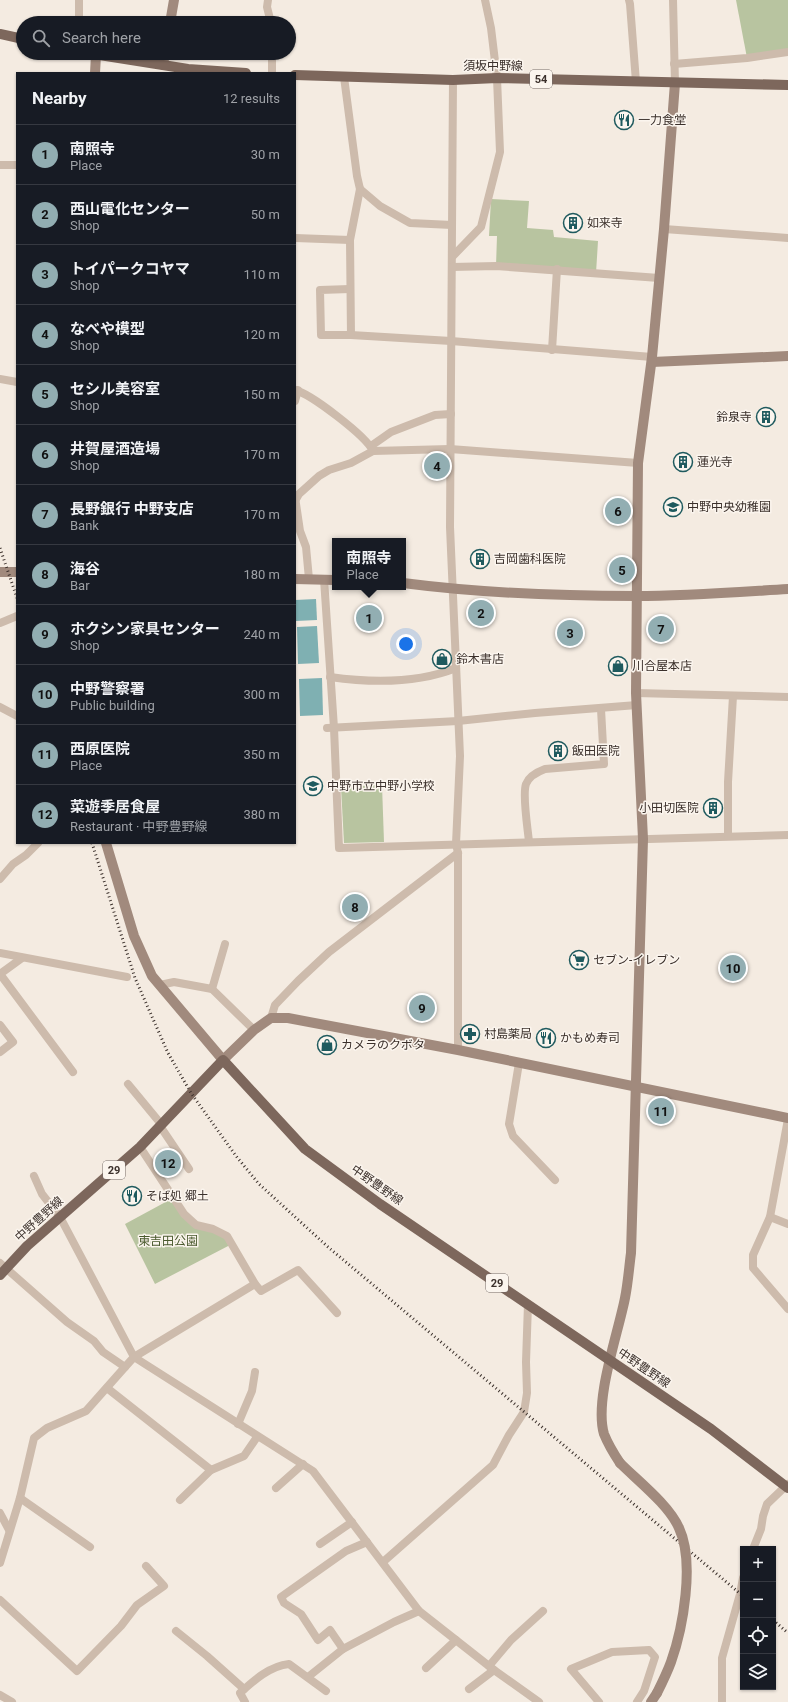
<!DOCTYPE html>
<html lang="en">
<head>
<meta charset="utf-8">
<style>
  body { margin:0; font-family:Roboto,"Noto Sans JP",sans-serif; background:#20242c; color:#f1f3f6 }
  .controls { position:absolute; right:12px; bottom:12px; display:grid; overflow:hidden; border-radius:0px; box-shadow:0 1px 3px #0004 }
  .controls button { width:36px; height:36px; display:grid; place-items:center; padding:0; border:0; border-bottom:1px solid #363941; background:#171b24; color:#f1f3f6; font:20px sans-serif }
  .you { position:absolute; left:406px; top:644px; width:14px; height:14px; margin:-10px; border:3px solid #fff; border-radius:50%; background:#1a73e8; box-shadow:0 0 0 6px #1a73e833 }
  .badge { display:grid; place-items:center; width:26px; height:26px; border-radius:50%; background:#92aeb2; color:#111; font-size:13px; font-weight:700 }
  .pin { position:absolute; translate:-50% -50%; border:2px solid #fff; box-shadow:0 1px 4px #0006 }
  .popup { position:absolute; left:332px; top:538px; width:74px; height:52px; box-sizing:border-box; display:grid; place-content:center; border-radius:0px; background:#171b24; filter:drop-shadow(0 1px 3px #0005); font-size:13px; white-space:nowrap; color:#9ea1a6 }
  .popup b { font-size:15px; color:#f1f3f6 }
  .popup::after { content:''; position:absolute; left:50%; top:100%; margin-left:-8px; border:8px solid transparent; border-top-color:#171b24 }
  .list { margin:0; padding:0; list-style:none }
  h2 { display:flex; justify-content:space-between; align-items:center; height:52px; margin:0; padding:0 16px; font-size:17px }
  h2 small { font-size:13px; font-weight:400; color:#9ea1a6 }
  .list li { display:grid; grid-template-columns:26px 1fr auto; gap:12px; align-items:center; box-sizing:border-box; height:60px; padding:0 16px; border-top:1px solid #363941 }
  .list b { display:block; font-size:15px; white-space:nowrap }
  .list p { margin:0; font-size:13px; white-space:nowrap; color:#9ea1a6 }
  .list em { font-size:13px; font-style:normal; color:#9ea1a6 }
  .icon { flex:none; width:22px; height:22px; fill:none; stroke:currentColor; stroke-width:2; stroke-linecap:round; stroke-linejoin:round }
  .map { position:relative; flex:none; width:788px; height:1702px; overflow:hidden }
  .search { position:absolute; background:#171b24; box-shadow:0 1px 3px #0004; left:16px; top:16px; width:280px; height:44px; display:flex; align-items:center; gap:10px; box-sizing:border-box; padding:0 14px; border-radius:22px; color:#9ea1a6; font-size:15px }
  .panel { position:absolute; background:#171b24; box-shadow:0 1px 3px #0004; left:16px; top:72px; width:280px; height:772px; border-radius:0px }
  .map>svg:first-child { display:block }
  .green { fill:#b8c4a0 }
  .water { fill:#7fb0b2 }
  .lines { fill:none; stroke-linecap:round; stroke-linejoin:round }
  .street { stroke:#cdbbac; stroke-width:8 }
  .secondary { stroke:#a18a7d; stroke-width:10 }
  .primary { stroke:#7d675c; stroke-width:10 }
  .rail { stroke:#3b302b; stroke-width:3; stroke-dasharray:1 3; stroke-linecap:butt }
  .secondary-bridge { stroke:#a18a7d; stroke-width:10 }
  .labels { text-anchor:middle; dominant-baseline:central; stroke-width:3; stroke-linejoin:round; paint-order:stroke }
  .shield { fill:#fbf5ee; stroke:#756b66; stroke-width:1 }
  .shield-label { font-size:11px; font-weight:bold; fill:#3b302b }
  .street-label { font-size:12px; fill:#3b302b; stroke:#fbf5ee }
  .poi-label { font-size:12px; fill:#3b302b; stroke:#fbf5ee; text-anchor:start }
  .park-label { font-size:12px; fill:#4a5a2e; stroke:#fbf5ee }
</style>
</head>
<body>
<div class="map">
<svg width="788" height="1702" viewBox="0 0 788 1702">
  <rect width="100%" height="100%" fill="#f4ebe1"/>
  <!-- green -->
  <g class="green">
    <polygon points="736,0 788,0 788,52 747,58"/>
    <polygon points="491,199 529,201 527,228 553,230 554,237 598,241 596,273 496,266 497,236 489,236"/>
    <polygon points="382,785 384,842 344,843 341,787"/>
    <polygon points="173,1198 196,1225 213,1229 232,1244 155,1284 125,1224"/>
  </g>
  <!-- water -->
  <g class="water">
    <polygon points="316,599 317,620 296,621 295,600"/>
    <polygon points="317,626 319,663 298,664 297,627"/>
    <polygon points="322,678 323,715 300,716 299,679"/>
  </g>
  <g class="lines">
    <!-- street -->
    <g class="street">
      <polyline points="79,0 79,23"/>
      <polyline points="268,0 267,7 271,23"/>
      <polyline points="629,0 630,4 636,82"/>
      <polyline points="673,0 675,83"/>
      <polyline points="272,53 272,73"/>
      <polyline points="674,64 747,58 788,52"/>
      <polyline points="344,77 357,176 360,189 380,206 410,223 452,225"/>
      <polyline points="453,80 450,527 460,756 456,844 458,853 458,1050"/>
      <polyline points="0,165 17,165"/>
      <polyline points="360,189 350,240 351,335 451,341 652,357"/>
      <polyline points="664,229 788,238"/>
      <polyline points="295,238 350,240"/>
      <polyline points="453,256 481,227 500,152 497,78 491,28 485,0"/>
      <polyline points="452,267 496,266 659,278"/>
      <polyline points="350,289 320,290 321,335 351,335"/>
      <polyline points="552,350 557,269"/>
      <polyline points="0,379 17,382"/>
      <path d="M295 390C311 394 366 436 373 451L450 449 638 463"/>
      <polyline points="295,401 298,390"/>
      <polyline points="371,446 391,432 435,415 451,414"/>
      <polyline points="295,497 300,531 306,547 309,579"/>
      <polyline points="295,501 299,494 319,476 329,470 351,463 373,451"/>
      <polyline points="324,579 334,728 339,848 788,835"/>
      <polyline points="0,623 17,616"/>
      <path d="M330 677C372 683 416 684 456 668"/>
      <polyline points="636,693 788,697"/>
      <polyline points="0,707 17,716"/>
      <polyline points="327,728 458,721 535,713 637,705"/>
      <polyline points="728,836 728,782 733,696"/>
      <path d="M529 842C528 830 522 795 526 784 529 776 537 772 545 769L604 764 601 709"/>
      <polyline points="0,879 13,864 26,855 38,843"/>
      <polyline points="0,953 127,977"/>
      <polyline points="22,958 0,974 73,1072"/>
      <polyline points="160,985 174,982 212,989 225,944"/>
      <polyline points="212,989 254,1030"/>
      <polyline points="271,1018 275,1005 298,981 329,952 458,853"/>
      <polyline points="0,1025 13,1042 0,1052"/>
      <polyline points="519,1063 509,1124 513,1136 555,1180"/>
      <polyline points="128,1084 161,1124"/>
      <polyline points="788,1119 770,1217 753,1255 753,1268 788,1309"/>
      <polyline points="160,1126 189,1169"/>
      <polyline points="140,1147 184,1214 196,1225 213,1229 227,1236 255,1284"/>
      <polyline points="34,1176 42,1194 60,1217 134,1357 255,1284 261,1291 298,1270 337,1313"/>
      <polyline points="770,1217 788,1224"/>
      <polyline points="0,1263 67,1322 94,1341 103,1352 125,1367 134,1357 313,1471 419,1611 494,1670 539,1702"/>
      <polyline points="107,1388 211,1470 244,1456 257,1437"/>
      <polyline points="238,1424 252,1391 255,1372"/>
      <polyline points="276,1488 303,1464"/>
      <polyline points="20,1498 90,1547"/>
      <polyline points="180,1500 211,1470"/>
      <polyline points="0,1513 9,1530"/>
      <polyline points="320,1544 352,1522"/>
      <polyline points="753,1549 761,1529 763,1516 767,1504 788,1484"/>
      <polyline points="383,1562 493,1465 509,1435 524,1412 527,1393 526,1362 528,1304"/>
      <polyline points="0,1563 20,1498 34,1438 47,1428 86,1411 125,1367"/>
      <polyline points="0,1600 77,1671 121,1626 137,1605 164,1586 146,1566"/>
      <polyline points="176,1631 207,1656 244,1689"/>
      <polyline points="343,1649 330,1630 318,1640 301,1614 284,1603 281,1597 346,1551 367,1542"/>
      <polyline points="489,1666 511,1640 543,1611"/>
      <polyline points="426,1668 456,1640"/>
      <polyline points="308,1677 343,1649 394,1622 419,1611"/>
      <polyline points="469,1689 494,1670"/>
      <polyline points="0,1695 12,1702"/>
      <path d="M245 1702 240 1693C254 1680 270 1666 289 1664L326 1691"/>
      <polyline points="599,1702 571,1669 612,1652 649,1650 655,1657 644,1691 637,1702"/>
      <polyline points="722,1702 722,1658 740,1594 743,1578"/>
    </g>
    <!-- secondary -->
    <g class="secondary">
      <polyline points="170,23 174,0"/>
      <polyline points="163,65 165,53"/>
      <polyline points="95,73 96,55"/>
      <polyline points="652,362 788,356"/>
      <polyline points="0,572 17,572"/>
      <polyline points="295,579 335,580"/>
      <path d="M403 583C480 593 559 596 636 596 687 596 738 592 788 589"/>
      <polyline points="106,843 134,936 152,976 223,1060 254,1030 271,1018 288,1018 458,1050 788,1118"/>
      <path d="M620 1463C614 1454 608 1444 604 1434 594 1400 618 1334 625 1298 628 1283 629 1268 631 1253L643 839 636 693 638 463 652 357 664 229 675 83"/>
      <polyline points="651,1702 657,1693"/>
    </g>
    <!-- primary -->
    <g class="primary">
      <polyline points="0,34 23,39"/>
      <polyline points="87,53 188,69 246,73"/>
      <polyline points="295,75 453,80 497,78 788,85"/>
      <polyline points="0,1275 27,1246 140,1147 223,1060 305,1149 380,1204 711,1429 788,1488"/>
    </g>
    <!-- rail -->
    <g class="rail">
      <polyline points="0,548 17,598"/>
      <polyline points="92,843 135,978 168,1053 191,1093 236,1156 259,1184 328,1247 743,1596"/>
      <polyline points="773,1620 788,1633"/>
    </g>
    <!-- secondary-bridge -->
    <path class="secondary-bridge" d="M620 1463C638 1481 669 1505 679 1528 695 1562 683 1628 671 1662 667 1673 662 1683 657 1693"/>
  </g>
  <!-- icons -->
  <defs>
    <g id="restaurant-ring" transform="scale(1)"><circle r="9.5" fill="#fbf5ee" stroke="#1f5a5e" stroke-width="1.5"/><path d="M-5-6h1v4h1v-4h1v4h1v-4h1v5L-1.5 .5V6h-2V.5L-5-1ZM5-6V6H3V1.5H1.5Q1.5-4 5-6Z" fill="#1f5a5e"/></g>
    <g id="building-ring" transform="scale(1)"><circle r="9.5" fill="#fbf5ee" stroke="#1f5a5e" stroke-width="1.5"/><path d="M-4-6H4V6H1V3H-1V6H-4ZM-2.5-4.3h1.7v1.8h-1.7ZM.8-4.3h1.7v1.8H.8ZM-2.5-1h1.7V.8h-1.7ZM.8-1h1.7V.8H.8Z" fill="#1f5a5e"/></g>
    <g id="school-ring" transform="scale(1)"><circle r="9.5" fill="#fbf5ee" stroke="#1f5a5e" stroke-width="1.5"/><path d="M0-5L7-2L0 1L-7-2ZM-4 1L0 2.5L4 1V4Q0 6-4 4Z" fill="#1f5a5e"/></g>
    <g id="shop-ring" transform="scale(1)"><circle r="9.5" fill="#fbf5ee" stroke="#1f5a5e" stroke-width="1.5"/><path d="M-5-2.5h2.3a2.7 3.5 0 0 1 5.4 0H5L5.5 6h-11ZM-1.5-2.5h3a1.5 2.3 0 0 0-3 0Z" fill="#1f5a5e"/></g>
    <g id="supermarket-ring" transform="scale(1)"><circle r="9.5" fill="#fbf5ee" stroke="#1f5a5e" stroke-width="1.5"/><path d="M-6-5.5h2.5l.6 2H6L4.5 2H-2.5L-4.4-4H-6ZM-1.5 3.2a1.3 1.3 0 1 0 .1 0ZM3 3.2a1.3 1.3 0 1 0 .1 0Z" fill="#1f5a5e"/></g>
    <g id="pharmacy-ring" transform="scale(1)"><circle r="9.5" fill="#fbf5ee" stroke="#1f5a5e" stroke-width="1.5"/><path d="M-2-6h4v4h4v4h-4v4h-4v-4h-4v-4h4Z" fill="#1f5a5e"/></g>
  </defs>
  <g fill-rule="evenodd">
    <use href="#restaurant-ring" x="624" y="120"/>
    <use href="#building-ring" x="573" y="223"/>
    <use href="#building-ring" x="766" y="417"/>
    <use href="#building-ring" x="683" y="462"/>
    <use href="#school-ring" x="673" y="507"/>
    <use href="#building-ring" x="480" y="559"/>
    <use href="#shop-ring" x="442" y="659"/>
    <use href="#shop-ring" x="618" y="666"/>
    <use href="#building-ring" x="558" y="751"/>
    <use href="#school-ring" x="313" y="786"/>
    <use href="#building-ring" x="713" y="808"/>
    <use href="#supermarket-ring" x="579" y="960"/>
    <use href="#pharmacy-ring" x="470" y="1034"/>
    <use href="#restaurant-ring" x="546" y="1038"/>
    <use href="#shop-ring" x="327" y="1045"/>
    <use href="#restaurant-ring" x="132" y="1196"/>
  </g>
  <g class="labels">
    <!-- shield labels -->
    <g class="shield">
      <rect x="530" y="70" width="22" height="18" rx="3"/>
      <rect x="103" y="1161" width="22" height="18" rx="3"/>
      <rect x="486" y="1274" width="22" height="18" rx="3"/>
    </g>
    <g class="shield-label">
      <text x="541" y="79">54</text>
      <text x="114" y="1170">29</text>
      <text x="497" y="1283">29</text>
    </g>
    <!-- street labels -->
    <g class="street-label">
      <text x="493" y="66">須坂中野線</text>
      <text transform="translate(377 1185) rotate(35)">中野豊野線</text>
      <text transform="translate(39 1219) rotate(-42)">中野豊野線</text>
      <text transform="translate(644 1368) rotate(34)">中野豊野線</text>
    </g>
    <!-- poi labels -->
    <g class="poi-label">
      <text x="638" y="120">一力食堂</text>
      <text x="587" y="223">如来寺</text>
      <text x="752" y="417" text-anchor="end">鈴泉寺</text>
      <text x="697" y="462">蓮光寺</text>
      <text x="687" y="507">中野中央幼稚園</text>
      <text x="494" y="559">吉岡歯科医院</text>
      <text x="456" y="659">鈴木書店</text>
      <text x="632" y="666">川合屋本店</text>
      <text x="572" y="751">飯田医院</text>
      <text x="327" y="786">中野市立中野小学校</text>
      <text x="699" y="808" text-anchor="end">小田切医院</text>
      <text x="593" y="960">セブン-イレブン</text>
      <text x="484" y="1034">村島薬局</text>
      <text x="560" y="1038">かもめ寿司</text>
      <text x="341" y="1045">カメラのクボタ</text>
      <text x="146" y="1196">そば処 郷土</text>
    </g>
    <!-- park labels -->
    <g class="park-label">
      <text x="168" y="1241">東吉田公園</text>
    </g>
  </g>
</svg>
<div class="controls">
<button>+</button>
<button>−</button>
<button><svg class="icon" aria-label="locate" viewBox="0 0 24 24"><circle cx="12" cy="12" r="6"/><path d="M12 2v4M12 18v4M2 12h4M18 12h4"/></svg></button>
<button><svg class="icon" aria-label="layers" viewBox="0 0 24 24"><path d="M12 4l9 5-9 5-9-5zM3 14l9 5 9-5"/></svg></button>
</div>
<div class="you"></div>
<div class="pin badge" style="left:369px;top:618px">1</div>
<div class="popup"><b>南照寺</b>Place</div>
<div class="pin badge" style="left:481px;top:613px">2</div>
<div class="pin badge" style="left:570px;top:633px">3</div>
<div class="pin badge" style="left:437px;top:466px">4</div>
<div class="pin badge" style="left:622px;top:570px">5</div>
<div class="pin badge" style="left:618px;top:511px">6</div>
<div class="pin badge" style="left:661px;top:629px">7</div>
<div class="pin badge" style="left:355px;top:907px">8</div>
<div class="pin badge" style="left:422px;top:1008px">9</div>
<div class="pin badge" style="left:733px;top:968px">10</div>
<div class="pin badge" style="left:661px;top:1111px">11</div>
<div class="pin badge" style="left:168px;top:1163px">12</div>
<div class="search"><svg class="icon" aria-label="search" viewBox="0 0 24 24"><circle cx="10" cy="10" r="6"/><path d="M15 15l6 6"/></svg>Search here</div>
<section class="panel">
<h2>Nearby<small>12 results</small></h2>
<ul class="list">
<li><span class="badge">1</span><div><b>南照寺</b><p>Place</p></div><em>30 m</em></li>
<li><span class="badge">2</span><div><b>西山電化センター</b><p>Shop</p></div><em>50 m</em></li>
<li><span class="badge">3</span><div><b>トイパークコヤマ</b><p>Shop</p></div><em>110 m</em></li>
<li><span class="badge">4</span><div><b>なべや模型</b><p>Shop</p></div><em>120 m</em></li>
<li><span class="badge">5</span><div><b>セシル美容室</b><p>Shop</p></div><em>150 m</em></li>
<li><span class="badge">6</span><div><b>井賀屋酒造場</b><p>Shop</p></div><em>170 m</em></li>
<li><span class="badge">7</span><div><b>長野銀行 中野支店</b><p>Bank</p></div><em>170 m</em></li>
<li><span class="badge">8</span><div><b>海谷</b><p>Bar</p></div><em>180 m</em></li>
<li><span class="badge">9</span><div><b>ホクシン家具センター</b><p>Shop</p></div><em>240 m</em></li>
<li><span class="badge">10</span><div><b>中野警察署</b><p>Public building</p></div><em>300 m</em></li>
<li><span class="badge">11</span><div><b>西原医院</b><p>Place</p></div><em>350 m</em></li>
<li><span class="badge">12</span><div><b>菜遊季居食屋</b><p>Restaurant · 中野豊野線</p></div><em>380 m</em></li>
</ul>
</section>
</div>
</body>
</html>
